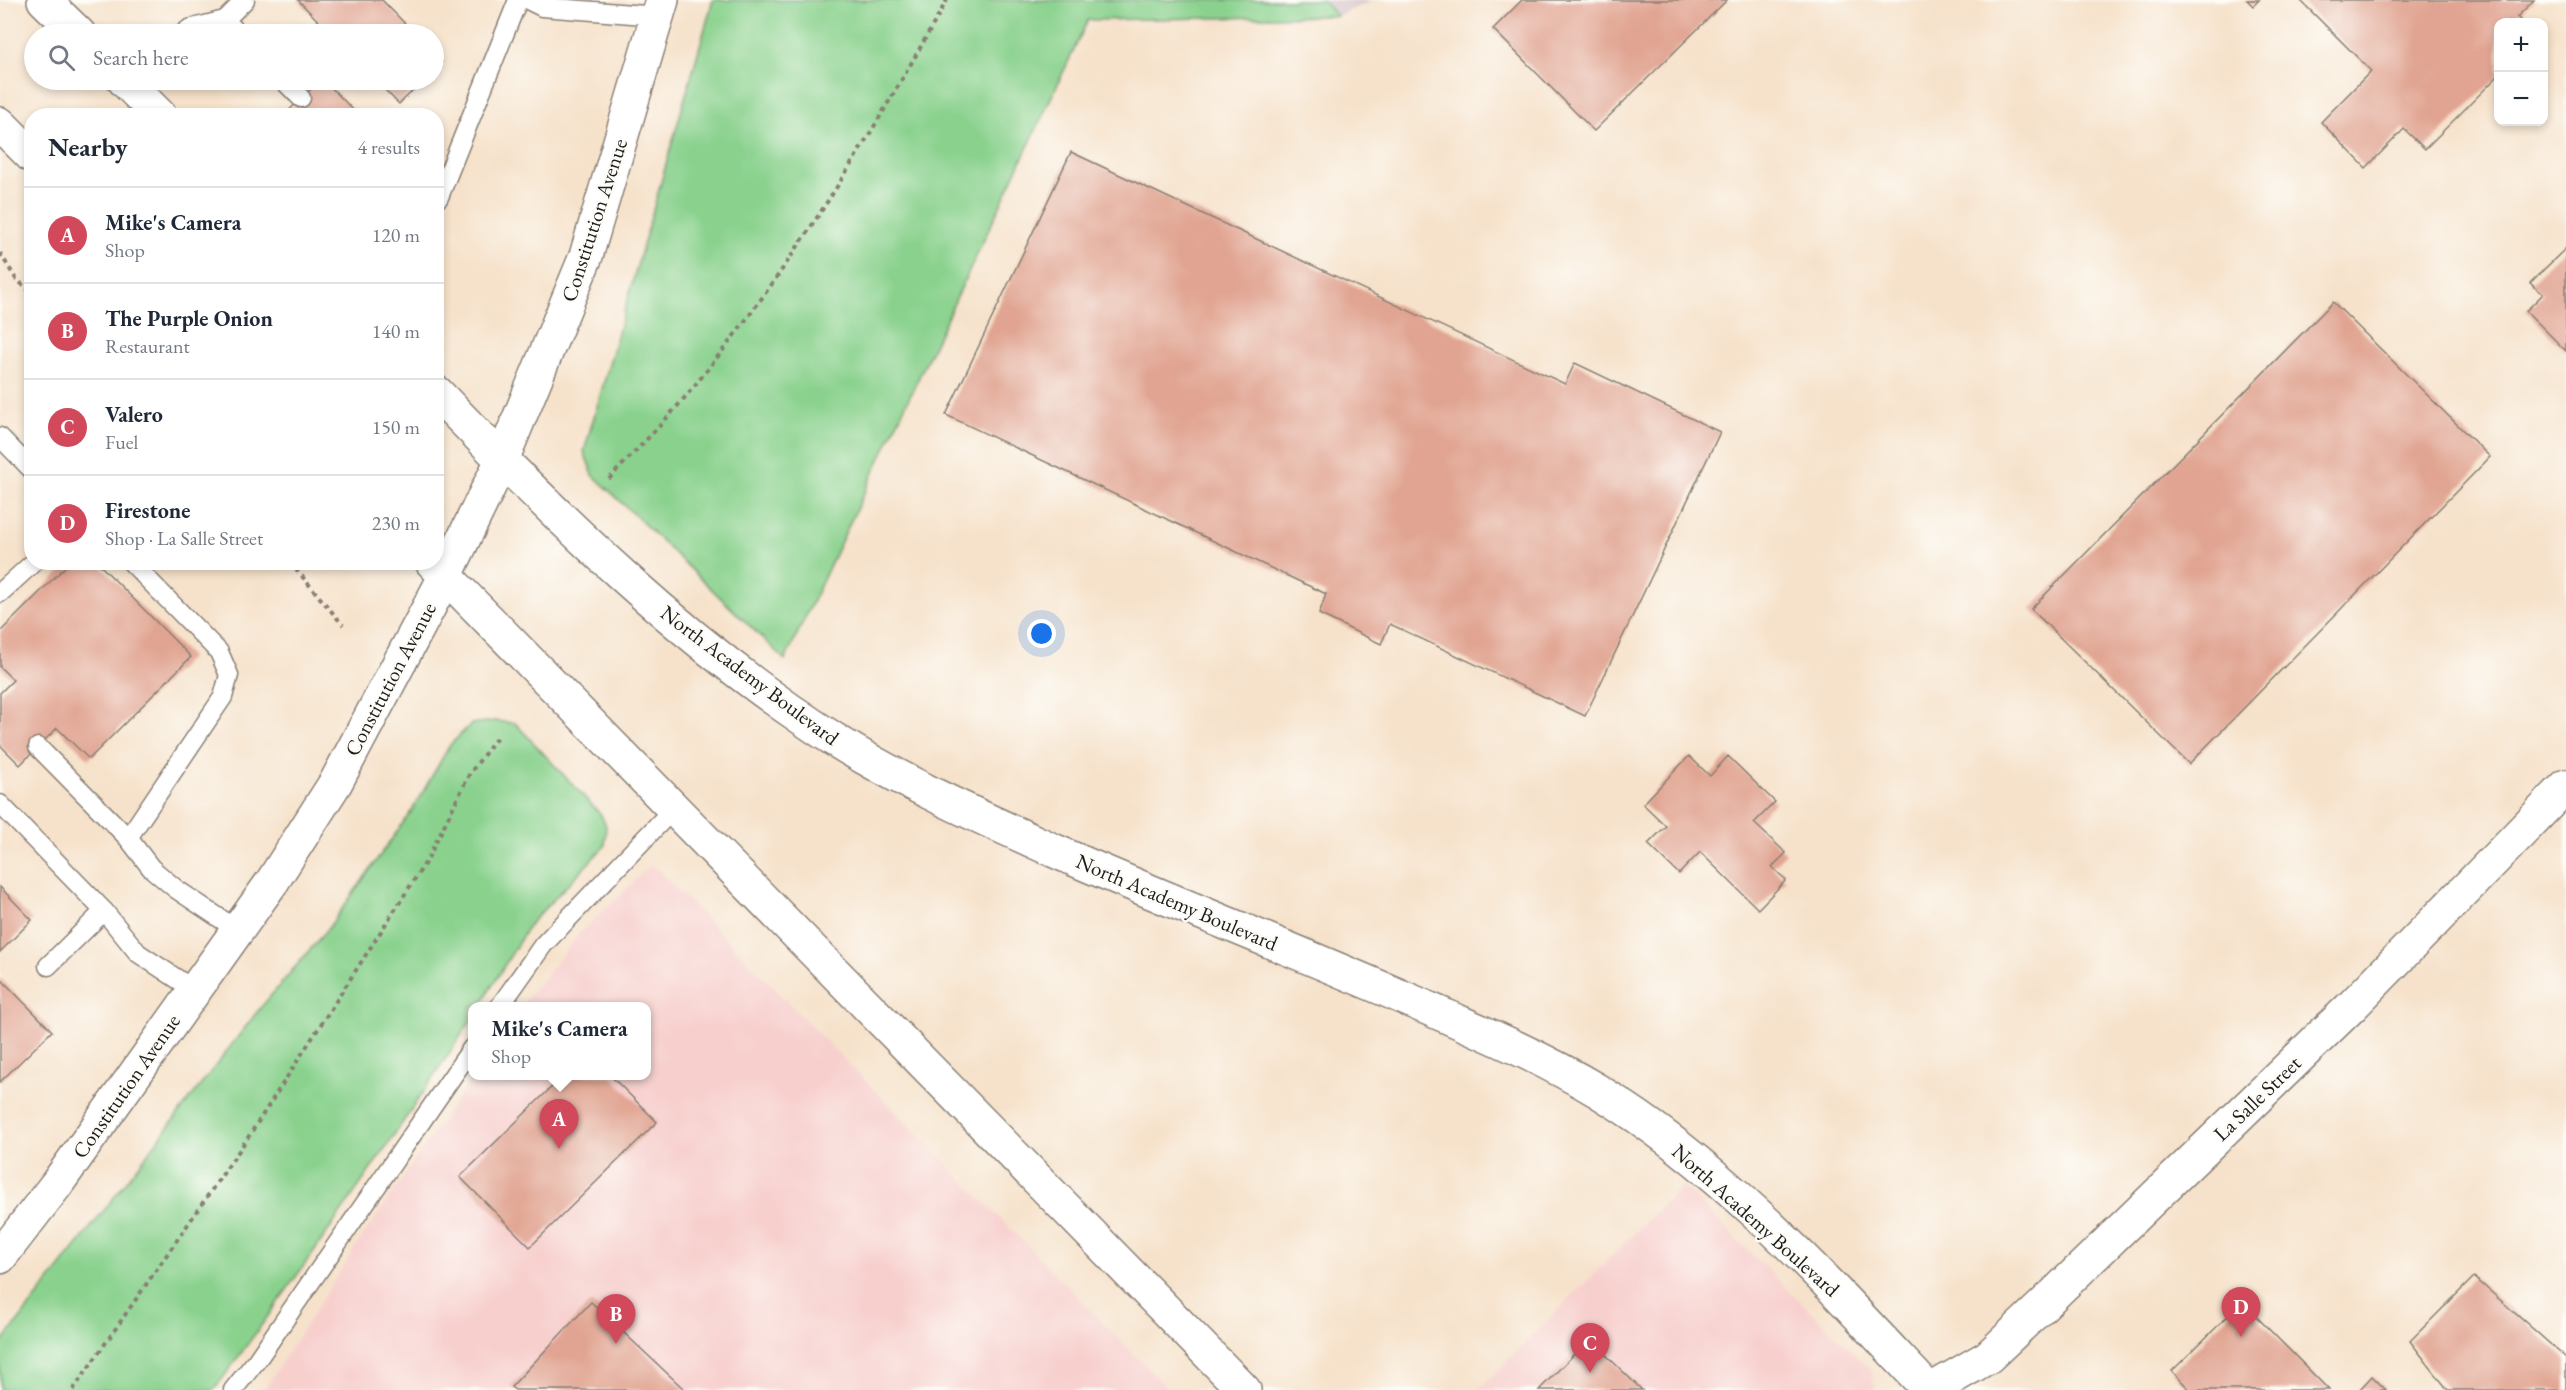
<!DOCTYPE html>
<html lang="en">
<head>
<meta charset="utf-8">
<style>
  body { margin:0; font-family:"EB Garamond",serif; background:#f2f2f3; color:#1f2937 }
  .controls { position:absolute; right:18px; top:18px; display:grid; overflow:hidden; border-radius:12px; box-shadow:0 3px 9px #0003 }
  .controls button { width:54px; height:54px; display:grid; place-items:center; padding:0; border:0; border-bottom:2px solid #e0e1e3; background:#fff; color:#1f2937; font:30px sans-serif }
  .you { position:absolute; left:1042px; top:634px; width:21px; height:21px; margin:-15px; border:4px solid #fff; border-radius:50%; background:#1a73e8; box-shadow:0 0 0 9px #1a73e833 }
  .badge { display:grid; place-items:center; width:39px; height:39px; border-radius:50%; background:#d1495b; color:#fff; font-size:20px; font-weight:700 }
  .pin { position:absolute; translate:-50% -50px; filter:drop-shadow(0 2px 3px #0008) }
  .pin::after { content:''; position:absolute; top:32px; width:21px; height:18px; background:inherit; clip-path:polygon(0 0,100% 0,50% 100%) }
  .popup { position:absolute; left:468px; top:1002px; width:183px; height:78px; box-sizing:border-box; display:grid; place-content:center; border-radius:12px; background:#fff; filter:drop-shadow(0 2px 4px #0005); font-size:20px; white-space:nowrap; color:#747a83 }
  .popup b { font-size:22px; color:#1f2937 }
  .popup::after { content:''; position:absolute; left:50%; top:100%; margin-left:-12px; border:12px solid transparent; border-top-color:#fff }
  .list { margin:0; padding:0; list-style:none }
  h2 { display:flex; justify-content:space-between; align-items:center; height:78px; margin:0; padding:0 24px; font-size:26px }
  h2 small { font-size:20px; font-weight:400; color:#747a83 }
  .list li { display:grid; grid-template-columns:39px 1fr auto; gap:18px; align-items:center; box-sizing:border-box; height:96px; padding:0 24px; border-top:2px solid #e0e1e3 }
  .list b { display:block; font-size:22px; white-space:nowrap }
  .list p { margin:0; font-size:20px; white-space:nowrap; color:#747a83 }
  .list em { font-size:20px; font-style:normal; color:#747a83 }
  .icon { flex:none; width:33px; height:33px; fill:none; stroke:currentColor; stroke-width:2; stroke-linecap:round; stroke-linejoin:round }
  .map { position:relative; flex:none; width:2566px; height:1390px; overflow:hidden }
  .search { position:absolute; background:#fff; box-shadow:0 3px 9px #0003; left:24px; top:24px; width:420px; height:66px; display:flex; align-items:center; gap:15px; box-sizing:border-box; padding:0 21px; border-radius:33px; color:#747a83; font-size:22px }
  .panel { position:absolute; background:#fff; box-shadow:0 3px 9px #0003; left:24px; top:108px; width:420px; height:462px; border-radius:24px }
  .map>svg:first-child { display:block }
  .built { fill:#f7d0ce }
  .industrial { fill:#d2bec4 }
  .green { fill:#89d18d; stroke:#527654; stroke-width:1.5 }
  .building { fill:#e1a492 }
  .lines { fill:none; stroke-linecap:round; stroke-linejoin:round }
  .service-casing { stroke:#897f74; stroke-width:21 }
  .minor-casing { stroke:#897f74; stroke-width:36 }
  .primary-casing { stroke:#897f74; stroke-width:36 }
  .trunk-casing { stroke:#897f74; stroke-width:36 }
  .path { stroke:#897f74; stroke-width:4; stroke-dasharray:4.5 4.5; stroke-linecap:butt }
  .service { stroke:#fff; stroke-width:18 }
  .minor { stroke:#fff; stroke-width:33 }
  .primary { stroke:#fff; stroke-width:33 }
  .trunk { stroke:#fff; stroke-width:33 }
  .labels { text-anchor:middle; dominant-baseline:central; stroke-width:5; stroke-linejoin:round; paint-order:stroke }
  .street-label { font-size:21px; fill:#1c1c1c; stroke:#fdfcf7 }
</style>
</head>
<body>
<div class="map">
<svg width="2566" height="1390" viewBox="0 0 2566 1390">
  <rect width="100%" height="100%" fill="#fdfcf7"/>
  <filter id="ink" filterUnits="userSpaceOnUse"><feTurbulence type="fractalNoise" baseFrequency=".0167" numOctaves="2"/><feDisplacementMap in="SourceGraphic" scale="12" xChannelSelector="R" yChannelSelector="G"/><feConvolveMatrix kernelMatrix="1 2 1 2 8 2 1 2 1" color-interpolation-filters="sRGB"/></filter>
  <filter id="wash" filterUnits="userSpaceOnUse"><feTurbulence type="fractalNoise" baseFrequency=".008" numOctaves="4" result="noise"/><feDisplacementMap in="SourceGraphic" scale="24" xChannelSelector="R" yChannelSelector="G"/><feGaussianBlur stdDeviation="1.35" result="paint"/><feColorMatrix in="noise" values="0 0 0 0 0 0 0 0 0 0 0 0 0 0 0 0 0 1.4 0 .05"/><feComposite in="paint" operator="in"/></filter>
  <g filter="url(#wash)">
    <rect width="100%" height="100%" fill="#f6e2cb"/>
    <!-- built -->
    <g class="built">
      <polygon points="652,864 1169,1390 264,1390 366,1231 473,1076 646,1076 646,1006 521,1006 578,935"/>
      <polygon points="1682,1186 1871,1370 1876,1390 1478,1390"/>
    </g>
    <!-- industrial -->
    <polygon class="industrial" points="1322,0 1374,0 1337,16"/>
    <!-- green -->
    <g class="green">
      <polygon points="713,0 1322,0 1337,16 1088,20 785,660 593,475 584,452"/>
      <path d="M494 721 515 723 601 815 606 826 605 846 529 925 480 1006H472V1019C389 1144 304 1269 214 1390H0V1345L257 1012 330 926 413 809 450 745 471 724Z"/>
    </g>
    <g id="blocks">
      <!-- building -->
      <g class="building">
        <polygon points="298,0 382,0 415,34 331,34"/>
        <polygon points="1522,0 1727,0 1594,131 1493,29"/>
        <polygon points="2247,0 2259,0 2253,6"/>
        <polygon points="2300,0 2534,0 2517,17 2522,22 2498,22 2498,76 2425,149 2404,129 2366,168 2321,122 2371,71"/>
        <polygon points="434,53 442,62 434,70"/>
        <polygon points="321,80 324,80 359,116 283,116"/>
        <polygon points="375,80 424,80 399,104"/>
        <polygon points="1071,152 1565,384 1575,363 1720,432 1585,716 1390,624 1381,644 1319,614 1326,594 946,415"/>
        <polygon points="2566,248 2566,351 2526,311 2543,294 2530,283"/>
        <polygon points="2333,302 2490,457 2189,764 2031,609"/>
        <polygon points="70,562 97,562 191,657 89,759 57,728 20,765 0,745 0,693 13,680 0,667 0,632"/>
        <polygon points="1689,756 1710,776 1728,756 1775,802 1754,823 1786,853 1772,867 1786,880 1758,909 1700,852 1679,874 1648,844 1666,826 1643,804"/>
        <polygon points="0,887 32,920 0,952"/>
        <polygon points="0,978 52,1031 0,1082"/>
        <polygon points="563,1076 611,1076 657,1122 530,1247 460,1177"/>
        <polygon points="2474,1277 2566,1358 2566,1390 2448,1390 2410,1341"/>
        <polygon points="591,1302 685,1390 515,1390 511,1387"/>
        <polygon points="2242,1302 2329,1390 2190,1390 2172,1371"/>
        <polygon points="1590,1338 1607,1356 1642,1390 1539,1390"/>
        <polygon points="2372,1376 2386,1390 2359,1390"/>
      </g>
    </g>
  </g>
  <g filter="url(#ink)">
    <use href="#blocks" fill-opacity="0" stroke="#897f74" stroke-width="1.5"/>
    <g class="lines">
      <!-- service casing -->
      <g class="service-casing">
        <g id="service">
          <polyline points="528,0 542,7 658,16"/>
          <polyline points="183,34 189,29 225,20"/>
          <polyline points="239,34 225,20 245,0"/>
          <polyline points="283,80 301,98"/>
          <polyline points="436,197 439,197 518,0"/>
          <polyline points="0,437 32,470"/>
          <polyline points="0,593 34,562"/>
          <polyline points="38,747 128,838 151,868 176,889 239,931"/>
          <polyline points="0,804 104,911 138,953 194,990"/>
          <polyline points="128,838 223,697 229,675 219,652 131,562"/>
          <polyline points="48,966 104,911"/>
          <polyline points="500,1006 543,945 674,808"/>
          <polyline points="233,1390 257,1360 472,1048"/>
        </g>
      </g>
      <!-- minor casing -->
      <g class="minor-casing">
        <polyline id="minor" points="1931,1390 1988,1357 2043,1305 2352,1006 2566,786"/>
      </g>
      <!-- primary casing -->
      <g class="primary-casing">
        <polyline id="primary" points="0,1257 56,1185 272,882 336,782 445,577 502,460 586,256 662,0"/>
      </g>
      <!-- trunk casing -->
      <g class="trunk-casing">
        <g id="trunk">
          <polyline points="44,0 79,34"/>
          <polyline points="124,80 160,116"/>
          <polyline points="0,124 32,156"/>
          <path d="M436 392C558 519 686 645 835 740 905 784 980 817 1055 851 1172 902 1292 949 1409 1000 1473 1028 1538 1055 1598 1091 1726 1169 1827 1282 1929 1390"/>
          <polyline points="432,562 1244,1390"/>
        </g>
      </g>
      <!-- path -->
      <g class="path">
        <polyline points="0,253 16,279 32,293"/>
        <path d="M609 479C638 448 668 419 695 385 792 267 873 133 947 0"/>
        <polyline points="290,562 343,625"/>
        <polyline points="73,1390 247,1139 427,860 470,773 498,736"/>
      </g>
      <!-- service -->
      <use href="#service" class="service"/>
      <!-- minor -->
      <use href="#minor" class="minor"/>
      <!-- primary -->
      <use href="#primary" class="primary"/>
      <!-- trunk -->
      <use href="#trunk" class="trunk"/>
    </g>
  </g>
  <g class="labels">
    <!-- street labels -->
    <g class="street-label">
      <text transform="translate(594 220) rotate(-72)">Constitution Avenue</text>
      <text transform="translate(750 675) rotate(37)">North Academy Boulevard</text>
      <text transform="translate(390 679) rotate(-62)">Constitution Avenue</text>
      <text transform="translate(1177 902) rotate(23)">North Academy Boulevard</text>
      <text transform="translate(126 1086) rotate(-55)">Constitution Avenue</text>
      <text transform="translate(2257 1098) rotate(-44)">La Salle Street</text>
      <text transform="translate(1756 1220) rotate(42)">North Academy Boulevard</text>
    </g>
  </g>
</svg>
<div class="controls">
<button>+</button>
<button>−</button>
</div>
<div class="you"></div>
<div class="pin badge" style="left:559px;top:1149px">A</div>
<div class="popup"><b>Mike's Camera</b>Shop</div>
<div class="pin badge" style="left:616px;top:1344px">B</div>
<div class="pin badge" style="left:1590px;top:1373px">C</div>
<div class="pin badge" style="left:2241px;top:1337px">D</div>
<div class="search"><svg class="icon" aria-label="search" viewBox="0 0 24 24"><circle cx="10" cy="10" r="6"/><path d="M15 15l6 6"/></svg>Search here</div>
<section class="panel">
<h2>Nearby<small>4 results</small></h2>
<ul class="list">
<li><span class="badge">A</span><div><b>Mike's Camera</b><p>Shop</p></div><em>120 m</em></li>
<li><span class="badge">B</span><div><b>The Purple Onion</b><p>Restaurant</p></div><em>140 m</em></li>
<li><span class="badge">C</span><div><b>Valero</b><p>Fuel</p></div><em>150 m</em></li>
<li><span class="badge">D</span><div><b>Firestone</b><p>Shop · La Salle Street</p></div><em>230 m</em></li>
</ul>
</section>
</div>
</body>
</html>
